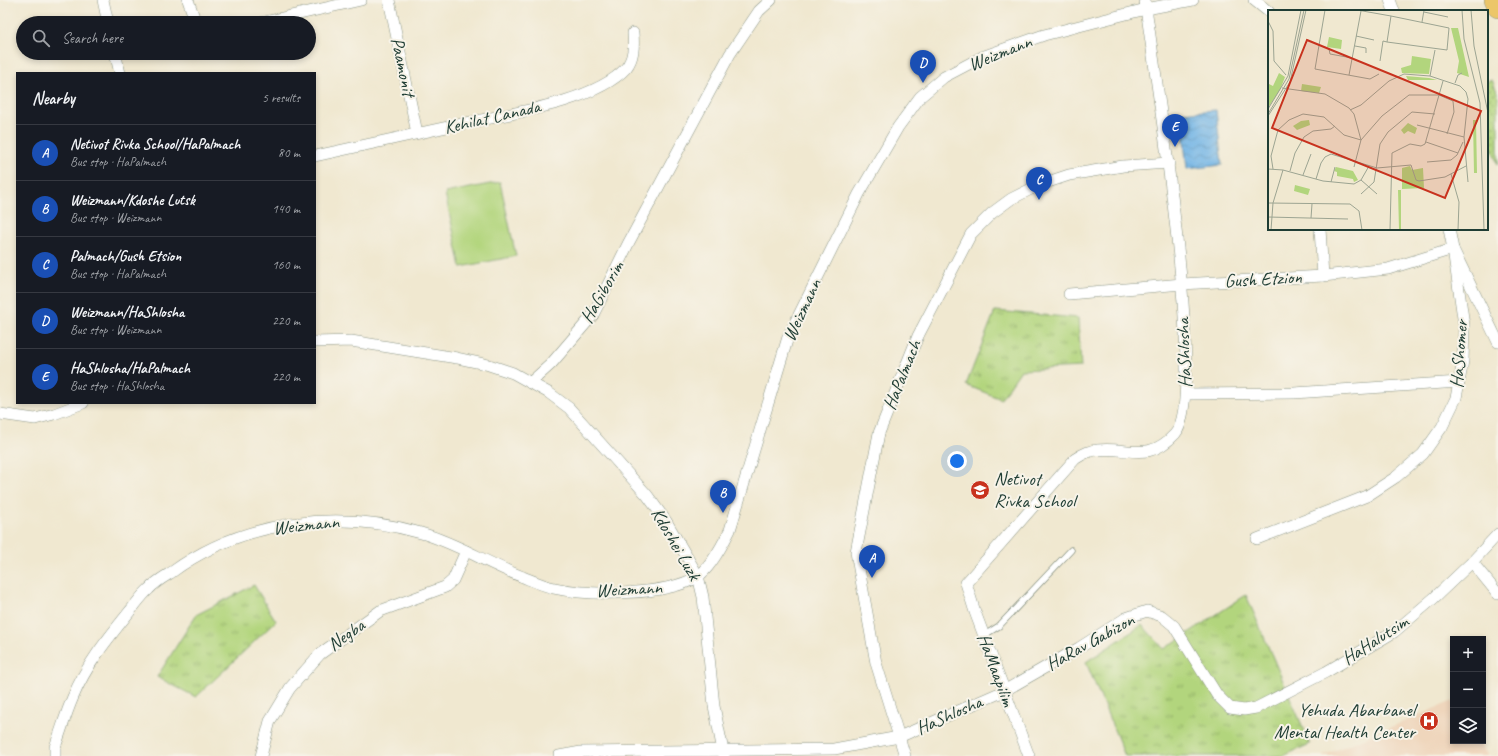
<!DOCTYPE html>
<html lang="en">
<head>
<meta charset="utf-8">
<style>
  body { margin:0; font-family:Caveat,sans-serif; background:#20242c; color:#f1f3f6 }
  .controls { position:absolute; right:12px; bottom:12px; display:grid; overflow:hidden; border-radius:0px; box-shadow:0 2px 6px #0003 }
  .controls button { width:36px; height:36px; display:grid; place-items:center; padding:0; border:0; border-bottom:1px solid #363941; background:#171b24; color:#f1f3f6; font:20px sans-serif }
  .you { position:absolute; left:957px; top:461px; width:14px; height:14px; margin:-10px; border:3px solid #fff; border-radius:50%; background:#1a73e8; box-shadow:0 0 0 6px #1a73e833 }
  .badge { display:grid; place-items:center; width:26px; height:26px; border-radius:50%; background:#c8321e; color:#fff; font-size:13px; font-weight:700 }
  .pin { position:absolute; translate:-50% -33px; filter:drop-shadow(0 1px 2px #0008) }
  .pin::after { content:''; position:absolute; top:21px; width:14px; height:12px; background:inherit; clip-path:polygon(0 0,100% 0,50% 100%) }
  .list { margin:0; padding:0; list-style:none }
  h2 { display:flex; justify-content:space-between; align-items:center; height:52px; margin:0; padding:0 16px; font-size:17px }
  h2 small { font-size:13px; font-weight:400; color:#9ea1a6 }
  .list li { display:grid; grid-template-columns:26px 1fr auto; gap:12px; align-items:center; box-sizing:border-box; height:56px; padding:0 16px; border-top:1px solid #363941 }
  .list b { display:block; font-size:15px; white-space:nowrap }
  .list p { margin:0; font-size:13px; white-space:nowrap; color:#9ea1a6 }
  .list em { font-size:13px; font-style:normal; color:#9ea1a6 }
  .icon { flex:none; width:22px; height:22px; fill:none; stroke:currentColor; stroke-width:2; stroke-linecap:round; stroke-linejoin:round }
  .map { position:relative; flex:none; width:1498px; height:756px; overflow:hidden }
  .search { position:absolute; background:#171b24; box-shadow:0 2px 6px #0003; left:16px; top:16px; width:300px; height:44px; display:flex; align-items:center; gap:10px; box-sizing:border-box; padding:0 14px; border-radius:22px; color:#9ea1a6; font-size:15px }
  .panel { position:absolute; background:#171b24; box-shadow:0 2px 6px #0003; left:16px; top:72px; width:300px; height:332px; border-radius:0px }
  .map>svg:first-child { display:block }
  .built { fill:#efd6bc }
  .grass { fill:url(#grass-dots); stroke:#688958 }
  .park { fill:url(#park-tufts); stroke:#688958 }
  .garden { fill:#b2d57d; stroke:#688958 }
  .water { fill:url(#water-waves); stroke:#47788c }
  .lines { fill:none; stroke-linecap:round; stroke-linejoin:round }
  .service-casing { stroke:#889282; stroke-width:7 }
  .minor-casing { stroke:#889282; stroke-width:12 }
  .motorway-casing { stroke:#889282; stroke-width:22 }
  .service { stroke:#fff; stroke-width:5.5 }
  .minor { stroke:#fff; stroke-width:11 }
  .motorway { stroke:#ecc669; stroke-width:21 }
  .labels { text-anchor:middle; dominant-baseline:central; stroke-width:4; stroke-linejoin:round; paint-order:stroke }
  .street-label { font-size:19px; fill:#1f3d34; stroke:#f7f3e8 }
  .poi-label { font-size:19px; fill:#1f3d34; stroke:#f7f3e8; text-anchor:start }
  .inset-road { fill:none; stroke:#9ca492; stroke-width:1 }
  .view { fill:#c8321e; fill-opacity:0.15; stroke:#c8321e; stroke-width:2 }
  .inset-edge { fill:none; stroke:#1f3d34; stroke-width:2 }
</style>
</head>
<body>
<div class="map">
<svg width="1498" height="756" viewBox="0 0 1498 756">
  <defs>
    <pattern id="grass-dots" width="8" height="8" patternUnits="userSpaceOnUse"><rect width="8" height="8" fill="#b2d57d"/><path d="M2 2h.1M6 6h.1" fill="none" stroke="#90ae67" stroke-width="1.8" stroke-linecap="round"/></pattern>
    <pattern id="park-tufts" width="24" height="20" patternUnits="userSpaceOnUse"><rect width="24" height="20" fill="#b2d57d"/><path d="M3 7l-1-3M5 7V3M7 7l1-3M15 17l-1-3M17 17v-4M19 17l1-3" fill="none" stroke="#90ae67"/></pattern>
    <pattern id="water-waves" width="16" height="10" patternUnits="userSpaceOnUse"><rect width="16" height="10" fill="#6fb3e5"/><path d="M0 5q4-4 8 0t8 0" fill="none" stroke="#5b93ba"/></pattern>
  </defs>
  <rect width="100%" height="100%" fill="#f7f3e8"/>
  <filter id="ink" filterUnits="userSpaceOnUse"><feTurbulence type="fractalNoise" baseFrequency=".025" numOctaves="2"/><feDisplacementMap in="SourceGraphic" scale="8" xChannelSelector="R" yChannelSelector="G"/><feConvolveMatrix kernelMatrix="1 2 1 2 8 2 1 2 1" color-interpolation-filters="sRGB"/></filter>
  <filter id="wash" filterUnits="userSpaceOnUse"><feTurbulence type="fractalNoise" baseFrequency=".012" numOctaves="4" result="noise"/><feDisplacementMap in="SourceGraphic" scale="16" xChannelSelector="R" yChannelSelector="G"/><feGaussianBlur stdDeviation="0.9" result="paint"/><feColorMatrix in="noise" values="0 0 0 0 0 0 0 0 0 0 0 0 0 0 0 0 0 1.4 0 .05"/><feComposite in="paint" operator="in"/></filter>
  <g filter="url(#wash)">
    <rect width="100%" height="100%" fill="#f0e8d0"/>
    <!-- built -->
    <polygon class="built" points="1453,701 1453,741 1479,741 1488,756 1322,756"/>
    <!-- grass -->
    <polygon class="grass" points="1492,80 1498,94 1498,165 1487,136 1487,82"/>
    <!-- park -->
    <g class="park">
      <polygon points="995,311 1078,318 1081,367 1021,370 1001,399 966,385"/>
      <polygon points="254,585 276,621 196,697 157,677 196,615"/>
      <polygon points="1246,595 1310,744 1283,756 1125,756 1086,662 1142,625 1164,649"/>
    </g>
    <!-- garden -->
    <polygon class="garden" points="500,182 516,256 461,267 445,193"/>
    <!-- water -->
    <polygon class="water" points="1216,110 1222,165 1187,169 1181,113"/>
  </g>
  <g filter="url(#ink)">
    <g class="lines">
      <!-- service casing -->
      <g class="service-casing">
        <polyline id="service" points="983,636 999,626 1071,550"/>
      </g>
      <!-- minor casing -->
      <g class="minor-casing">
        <g id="minor">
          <polyline points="103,0 108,23"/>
          <polyline points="188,0 196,23"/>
          <polyline points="389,0 417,133"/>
          <polyline points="1254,0 1269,12"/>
          <polyline points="1390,0 1394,11"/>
          <polyline points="260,23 361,0"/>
          <polyline points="115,53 120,73"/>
          <path d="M315 156C364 145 412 135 461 124 506 114 594 103 626 68 634 58 634 46 633 33"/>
          <polyline points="1320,229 1323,276"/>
          <polyline points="1449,229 1453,249 1498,342"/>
          <polyline points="1069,294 1182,284 1323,276 1388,269 1453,249"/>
          <polyline points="315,342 351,341 457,358 489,365 513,373 549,393 569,408 647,495 666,521 698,576 703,597 714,706 724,756"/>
          <polyline points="530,383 551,364 593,315 629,242 730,54 759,11 771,0"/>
          <polyline points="1186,394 1294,393 1459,382"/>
          <polyline points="0,414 35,419 54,414 83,403"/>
          <polyline points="1257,539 1367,496 1396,477 1423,454 1442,427 1456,398 1463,361 1464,325 1453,249"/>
          <polyline points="1472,562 1498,594"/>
          <path d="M55 756V747C61 731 66 713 73 697 86 665 109 637 130 611 136 604 142 595 149 589 155 582 164 577 172 572 243 520 337 509 421 533 457 543 488 564 523 577 533 581 544 586 554 588 590 596 665 596 697 577 710 569 723 544 730 530L788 337 859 194 898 127 920 97 944 77 982 57 1044 35 1146 9 1193 0"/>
          <polyline points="261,756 270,721 290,688 320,654 380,611 445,587 453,580 466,551"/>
          <polyline points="559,756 581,752 834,749 899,737 1004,691 1079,648 1126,618 1147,611 1162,616 1174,626 1217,695 1230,708 1244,710 1256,708 1326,672 1394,632 1434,598 1472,562 1498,534"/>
          <polyline points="905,756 876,663 856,552 879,433 918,336 971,234 992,213 1011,199 1039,185 1069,175 1123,166 1169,163"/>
          <path d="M1029 756 975 612 966 583 1075 459C1081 455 1089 450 1097 450 1129 446 1147 464 1175 434 1209 396 1153 64 1145 0"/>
        </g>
      </g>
      <!-- motorway casing -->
      <g class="motorway-casing">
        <polyline id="motorway" points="1495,0 1498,7"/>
      </g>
      <!-- service -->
      <use href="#service" class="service"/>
      <!-- minor -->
      <use href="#minor" class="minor"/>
      <!-- motorway -->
      <use href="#motorway" class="motorway"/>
    </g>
  </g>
  <!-- icons -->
  <defs>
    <g id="school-disc" transform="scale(1)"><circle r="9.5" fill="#c8321e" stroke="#f7f3e8"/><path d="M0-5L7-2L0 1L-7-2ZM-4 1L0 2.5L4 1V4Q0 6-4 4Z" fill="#fff"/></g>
    <g id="hospital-disc" transform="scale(1)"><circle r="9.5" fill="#c8321e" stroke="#f7f3e8"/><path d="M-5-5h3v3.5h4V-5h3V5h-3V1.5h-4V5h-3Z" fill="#fff"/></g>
  </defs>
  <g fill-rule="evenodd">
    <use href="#school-disc" x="980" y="490"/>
    <use href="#hospital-disc" x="1429" y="721"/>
  </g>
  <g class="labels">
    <!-- street labels -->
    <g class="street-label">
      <text transform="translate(1000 53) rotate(-22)">Weizmann</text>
      <text transform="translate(403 67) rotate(78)">Paamonit</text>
      <text transform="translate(492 117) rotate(-13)">Kehilat Canada</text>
      <text transform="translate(1263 279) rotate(-3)">Gush Etzion</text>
      <text transform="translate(602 292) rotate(-60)">HaGiborim</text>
      <text transform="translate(802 310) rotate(-65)">Weizmann</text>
      <text transform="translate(1184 353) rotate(-92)">HaShlosha</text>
      <text transform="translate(1459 354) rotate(-86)">HaShomer</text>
      <text transform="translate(902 375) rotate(-68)">HaPalmach</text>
      <text transform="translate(306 525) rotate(-6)">Weizmann</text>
      <text transform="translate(676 544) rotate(60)">Kdoshei Luzk</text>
      <text transform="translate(629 589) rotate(-3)">Weizmann</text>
      <text transform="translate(346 635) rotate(-35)">Negba</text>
      <text transform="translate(1375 640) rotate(-33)">HaHalutsim</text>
      <text transform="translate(1090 642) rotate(-29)">HaRav Gabizon</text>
      <text transform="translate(996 670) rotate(70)">HaMaapilim</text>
      <text transform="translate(949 715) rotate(-24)">HaShlosha</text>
    </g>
    <!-- poi labels -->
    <g class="poi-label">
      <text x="994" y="479">Netivot<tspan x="994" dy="22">Rivka School</tspan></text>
      <text x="1415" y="710" text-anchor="end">Yehuda Abarbanel<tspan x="1415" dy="22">Mental Health Center</tspan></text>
    </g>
  </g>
  <!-- overview -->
  <g transform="translate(1268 10)">
    <rect width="220" height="220" fill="#f0e8d0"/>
    <path d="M183 18H190L201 67 189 63 191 51ZM205 110H208L209 163H206Z" fill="#b2d57d"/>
    <path d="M61 27 74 30 73 39 59 37ZM144 46 163 49 161 64 134 63 133 58 143 55ZM11 63 17 67 12 80 0 98V77L1 74 5 76ZM138 66 161 68 169 70H140ZM34 74 53 77 51 83 33 81ZM41 110 42 115 29 120 25 116 33 111ZM140 113 149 118 147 124 140 121 136 124 133 120ZM142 156 144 160 155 158 156 178 134 179V158ZM68 157 85 161 90 170 86 172 85 169 69 166V162L66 161ZM27 175 42 179 40 185 26 181ZM130 180H133V220H131Z" fill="#b2d57d"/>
    <path class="inset-road" d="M57 0 47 59 102 69 111 64M89 0 123 6 181 18 179 40 119 32 123 6M194 0 196 29 212 93 216 220M203 0 206 36 220 103M156 2 180 7M0 11 5 21 6 51 18 65M154 12 156 0M88 26 106 30M87 36 98 38V43M61 39 62 44 84 48M112 51 115 31 119 32M81 65 93 1M162 66 167 40M187 73 190 65 194 63M14 78 57 84 81 98 86 104 93 130 86 157M0 99 20 66 33 0M82 100 93 95 121 71 136 64 162 66 192 76 198 82 200 89 196 127 200 172M0 104 21 69 36 0M0 106 22 72 38 0M149 115 196 127M158 132 190 143M159 152 183 150 189 145 195 132M0 159 15 160 55 171 86 174 93 170 101 156M5 159 3 146 10 120 21 110 35 104 56 107 76 125 93 130 114 106 141 85H171L185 91 186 102 179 124M22 161 27 143 36 127 45 121 63 119 67 116M183 164 191 192 190 220M35 165 43 144M48 169 53 153 57 147 63 144 109 158 143 155 148 170 151 171 177 167 198 156M93 170 109 184M63 172 67 157M93 184 106 172 112 134 120 122 144 102 167 104M0 193 82 194 91 201 94 220M0 207 80 209M43 208 44 194M3 220 5 193 15 160M122 220 124 143 142 134 153 136 157 134 175 71"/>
    <path class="view" d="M39 30 213 101 177 188 4 118Z"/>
    <rect width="220" height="220" class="inset-edge"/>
  </g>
</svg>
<div class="controls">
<button>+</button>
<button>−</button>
<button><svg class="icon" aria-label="layers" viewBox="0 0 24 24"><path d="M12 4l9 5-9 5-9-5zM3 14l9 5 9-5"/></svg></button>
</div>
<div class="you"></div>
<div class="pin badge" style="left:872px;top:578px;background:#1a4fb4">A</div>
<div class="pin badge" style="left:723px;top:513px;background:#1a4fb4">B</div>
<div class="pin badge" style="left:1039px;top:200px;background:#1a4fb4">C</div>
<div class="pin badge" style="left:923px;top:83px;background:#1a4fb4">D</div>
<div class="pin badge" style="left:1175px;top:147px;background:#1a4fb4">E</div>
<div class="search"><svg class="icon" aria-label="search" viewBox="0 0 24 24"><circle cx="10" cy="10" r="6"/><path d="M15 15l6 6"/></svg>Search here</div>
<section class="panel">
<h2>Nearby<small>5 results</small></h2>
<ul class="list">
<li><span class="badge" style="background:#1a4fb4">A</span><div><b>Netivot Rivka School/HaPalmach</b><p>Bus stop · HaPalmach</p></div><em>80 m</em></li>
<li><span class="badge" style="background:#1a4fb4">B</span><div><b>Weizmann/Kdoshe Lutsk</b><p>Bus stop · Weizmann</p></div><em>140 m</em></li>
<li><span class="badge" style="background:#1a4fb4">C</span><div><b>Palmach/Gush Etsion</b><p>Bus stop · HaPalmach</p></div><em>160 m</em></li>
<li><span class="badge" style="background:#1a4fb4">D</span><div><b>Weizmann/HaShlosha</b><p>Bus stop · Weizmann</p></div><em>220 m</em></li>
<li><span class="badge" style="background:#1a4fb4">E</span><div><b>HaShlosha/HaPalmach</b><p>Bus stop · HaShlosha</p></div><em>220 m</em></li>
</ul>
</section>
</div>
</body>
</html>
